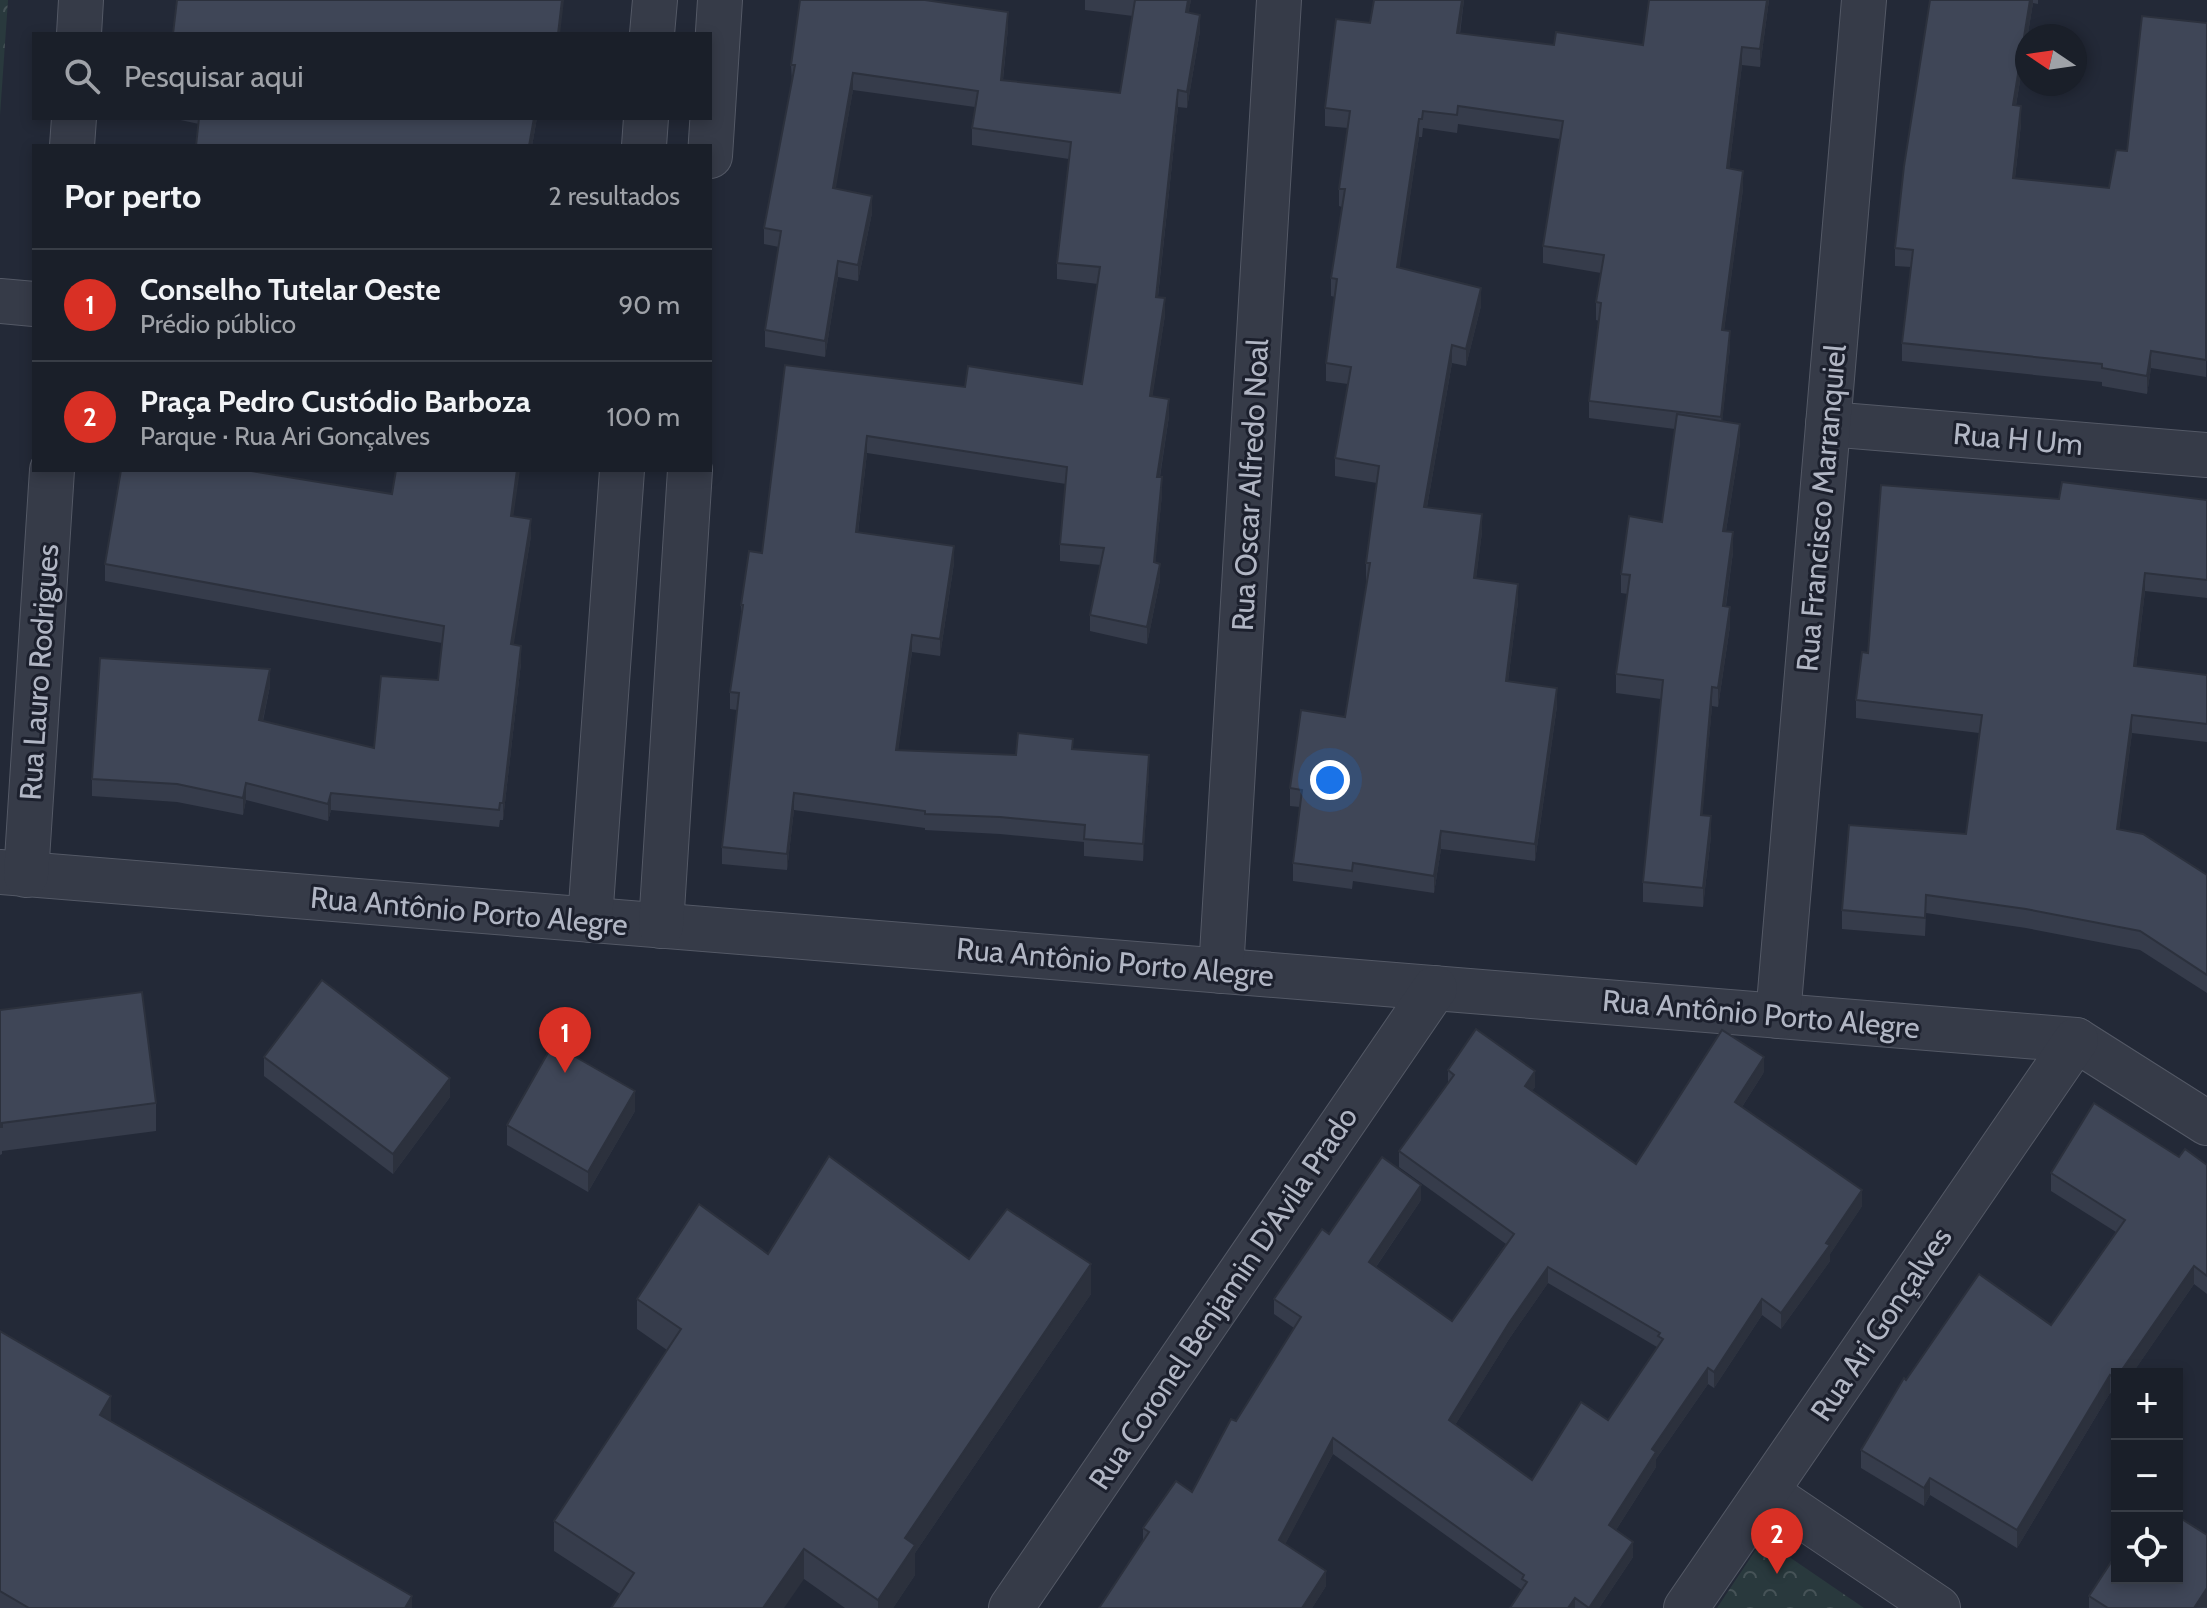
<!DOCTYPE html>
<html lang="pt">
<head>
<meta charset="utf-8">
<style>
  body { margin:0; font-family:Cabin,sans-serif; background:#272c35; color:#f1f3f6 }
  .controls { position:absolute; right:24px; bottom:24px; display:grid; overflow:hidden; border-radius:0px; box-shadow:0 4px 12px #0003 }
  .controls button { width:72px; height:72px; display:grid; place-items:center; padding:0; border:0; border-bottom:2px solid #383d46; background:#1a1f29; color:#f1f3f6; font:40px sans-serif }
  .compass { position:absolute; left:2015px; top:24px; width:72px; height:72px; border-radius:50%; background:#1a1f29; box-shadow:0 4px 12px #0003; rotate:283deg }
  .you { position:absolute; left:1330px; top:780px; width:28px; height:28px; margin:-20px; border:6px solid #fff; border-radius:50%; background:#1a73e8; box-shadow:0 0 0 12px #1a73e833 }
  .badge { display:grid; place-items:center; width:52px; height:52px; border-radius:50%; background:#d93025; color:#fff; font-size:26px; font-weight:700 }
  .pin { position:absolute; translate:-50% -66px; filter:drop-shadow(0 2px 4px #0008) }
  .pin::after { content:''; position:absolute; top:42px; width:28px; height:24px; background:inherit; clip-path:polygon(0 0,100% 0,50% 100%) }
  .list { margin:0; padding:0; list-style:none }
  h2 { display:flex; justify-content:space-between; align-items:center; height:104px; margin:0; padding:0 32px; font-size:34px }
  h2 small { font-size:26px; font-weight:400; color:#9fa2a8 }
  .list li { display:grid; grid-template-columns:52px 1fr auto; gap:24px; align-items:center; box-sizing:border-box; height:112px; padding:0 32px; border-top:2px solid #383d46 }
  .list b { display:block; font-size:30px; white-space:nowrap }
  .list p { margin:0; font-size:26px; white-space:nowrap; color:#9fa2a8 }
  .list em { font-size:26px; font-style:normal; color:#9fa2a8 }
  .icon { flex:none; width:44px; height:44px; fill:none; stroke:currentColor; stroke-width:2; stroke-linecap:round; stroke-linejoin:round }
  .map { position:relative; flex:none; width:2207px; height:1608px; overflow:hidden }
  .search { position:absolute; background:#1a1f29; box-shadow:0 4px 12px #0003; left:32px; top:32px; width:680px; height:88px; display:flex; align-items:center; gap:20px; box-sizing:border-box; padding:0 28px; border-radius:0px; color:#9fa2a8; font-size:30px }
  .panel { position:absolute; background:#1a1f29; box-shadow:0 4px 12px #0003; left:32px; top:144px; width:680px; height:328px; border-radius:0px }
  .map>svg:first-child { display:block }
  .park { fill:url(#park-crowns) }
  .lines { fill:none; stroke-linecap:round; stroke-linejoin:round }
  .minor-casing { stroke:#545966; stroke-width:46 }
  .minor { stroke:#363b48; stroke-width:44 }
  .wall { fill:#363c4b; fill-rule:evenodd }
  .shaded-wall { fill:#2c313d }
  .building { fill:#3f4657; stroke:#2c313d; stroke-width:2; fill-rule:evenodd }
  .labels { text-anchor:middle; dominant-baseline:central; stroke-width:6; stroke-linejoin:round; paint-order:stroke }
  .street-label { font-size:30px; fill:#b1b6c4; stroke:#1c202d }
</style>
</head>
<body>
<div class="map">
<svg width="2207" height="1608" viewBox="0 0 2207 1608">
  <defs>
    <pattern id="park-crowns" width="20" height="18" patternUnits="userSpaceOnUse" patternTransform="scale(2)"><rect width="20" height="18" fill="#29393d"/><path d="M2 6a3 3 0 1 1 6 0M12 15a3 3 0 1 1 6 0" fill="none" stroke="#465357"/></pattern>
  </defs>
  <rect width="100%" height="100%" fill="#232937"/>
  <!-- park -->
  <g class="park">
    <polygon points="0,0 8,0 0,115"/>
    <polygon points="1763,1539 1864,1608 1717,1608"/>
  </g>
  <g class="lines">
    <!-- minor casing -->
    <g class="minor-casing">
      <g id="minor">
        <polyline points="79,34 81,0"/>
        <polyline points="652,34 655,0"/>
        <polyline points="72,146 74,118"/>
        <polyline points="644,146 646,118"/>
        <polyline points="710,156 720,0"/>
        <polyline points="0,301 34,304"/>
        <polyline points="1828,424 2207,455"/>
        <polyline points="0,872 2076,1040 2207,1123"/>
        <polyline points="26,875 52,470"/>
        <polyline points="590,920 622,470"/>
        <polyline points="661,926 690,470"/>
        <polyline points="1221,971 1279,0"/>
        <polyline points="1778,1016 1864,0"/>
        <polyline points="1766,1492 1938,1608"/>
        <polyline points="1011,1608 1435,988"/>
        <polyline points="1686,1608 2076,1040"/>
      </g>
    </g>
    <!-- minor -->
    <use href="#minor" class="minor"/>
  </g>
  <!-- wall -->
  <g class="wall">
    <polygon points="1085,0 1191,0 1188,13 1200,31 1187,108 1178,107 1158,297 1165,315 1152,397 1169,416 1160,477 1162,494 1155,563 1160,580 1147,644 1090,631 1090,615 1101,565 1060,561 1060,544 1066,484 867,453 858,533 954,563 940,656 912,652 898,750 1016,755 1073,750 1149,772 1143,861 1084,856 1084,842 1000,834 925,830 925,828 794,810 787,870 722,864 722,847 737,710 730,709 730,692 741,619 741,605 762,553 785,365 965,387 1082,384 1098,284 1057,279 1057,263 1069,159 972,145 972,128 975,107 853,90 835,189 872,213 858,281 838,277 825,357 765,347 765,330 779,247 764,244 764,228 792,82 791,65 1008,28 1003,80 1120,93 1133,16 1085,10"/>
    <polygon points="1374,0 1464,0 1460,34 1554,45 1643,45 1649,0 1769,0 1760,67 1742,65 1729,169 1743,189 1724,330 1730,348 1722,421 1740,443 1726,531 1733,552 1726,606 1730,626 1718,707 1712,706 1702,815 1711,836 1703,907 1643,902 1643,882 1661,699 1616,693 1616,674 1628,594 1621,593 1621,574 1662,522 1675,429 1589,418 1589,401 1599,321 1596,320 1596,302 1601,273 1543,263 1543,246 1560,139 1458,124 1457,133 1423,128 1422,137 1419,137 1399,268 1481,306 1466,366 1452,363 1427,507 1482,532 1476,578 1518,602 1508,681 1557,706 1535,861 1441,849 1434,893 1353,881 1352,889 1293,881 1293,863 1300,807 1290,806 1290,788 1345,717 1368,581 1366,581 1366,563 1377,483 1335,476 1335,458 1348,384 1326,381 1326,363 1335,297 1331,296 1331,278 1342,207 1339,206 1339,189 1348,128 1325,126 1325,108 1370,23"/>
    <polygon points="1930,0 2038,0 2038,4 2033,3 2016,105 2021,124 2015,178 2109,188 2127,151 2207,23 2206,377 2151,368 2147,394 2102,386 2102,382 1902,361 1902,343 1911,267 1895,266 1895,248"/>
    <polygon points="171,118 537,118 532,146 196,146 199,124"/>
    <polygon points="2059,499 2207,500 2207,598 2145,591 2136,667 2207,675 2207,742 2132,733 2119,829 2207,875 2207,993 2140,950 2026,928 1926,913 1925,936 1842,929 1842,910 1966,834 1979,733 1856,718 1856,700 1868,653"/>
    <polygon points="513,516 531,536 513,645 521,663 503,820 500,820 499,827 331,810 328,821 246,800 243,815 177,802 92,796 92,779 270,686 263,721 374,748 438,680 442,643 105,581 105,564"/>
    <polygon points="0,1010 156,1103 156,1131 2,1151 2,1154 0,1155"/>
    <polygon points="264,1057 450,1097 393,1174 264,1076"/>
    <path d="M1448 1070 1535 1087 1532 1091 1636 1164 1764 1072 1742 1107 1862 1206 1830 1254V1261L1781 1329 1762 1315 1714 1388 1708 1384 1656 1459V1467L1616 1530 1633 1557 1599 1608H1510L1522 1590 1333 1454 1285 1544 1326 1586 1312 1608H1099L1143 1541V1528L1192 1492 1294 1328 1274 1314V1299L1329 1234 1421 1200 1376 1267 1452 1321 1506 1244 1399 1167V1151L1448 1084ZM1548 1283 1657 1347 1608 1420 1532 1480 1455 1425 1509 1339Z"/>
    <polygon points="635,1111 588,1192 507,1145 507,1125"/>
    <polygon points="2179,1157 2207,1165 2207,1294 2194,1284 2116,1397 2110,1393 2017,1548 1930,1495 1924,1506 1861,1468 1861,1450 1906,1380 2051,1325 2116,1232 2051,1191 2051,1173"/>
    <polygon points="768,1254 969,1259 1091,1294 915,1553 915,1575 893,1608 845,1608 804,1579 620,1594 554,1551 554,1521 667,1350 637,1329 637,1299"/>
    <polygon points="0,1331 111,1422 412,1608 0,1608"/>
    <polygon points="2207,1535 2207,1608 2089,1608 2089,1596"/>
  </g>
  <!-- shaded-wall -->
  <g class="shaded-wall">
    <polygon points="562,0 564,0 560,34 558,34"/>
    <polygon points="1188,0 1191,0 1186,29 1186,12"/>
    <polygon points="1462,0 1464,0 1457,51 1457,33"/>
    <polygon points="1767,0 1769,0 1760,67 1760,49"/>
    <polygon points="2030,0 2033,0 2033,3 2013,123 2013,105"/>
    <polygon points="1008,12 1008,28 1001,97 1001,80"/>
    <polygon points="1200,15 1200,31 1187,108 1187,92"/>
    <polygon points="1742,47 1742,65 1727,186 1727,168"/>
    <polygon points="853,73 853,90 833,205 833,188"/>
    <polygon points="1178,90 1178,107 1156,314 1156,297"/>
    <polygon points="2021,106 2021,124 2013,196 2013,178"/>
    <polygon points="534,118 537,118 532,146 529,146"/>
    <polygon points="1419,119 1419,137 1397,285 1397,267"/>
    <polygon points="1743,171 1743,189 1722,347 1722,330"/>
    <polygon points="872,196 872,213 858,281 858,265"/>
    <polygon points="838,261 838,277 825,357 825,341"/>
    <polygon points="1481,288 1481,306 1466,366 1466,349"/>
    <polygon points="1165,298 1165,315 1150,413 1150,396"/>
    <polygon points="1730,331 1730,348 1721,434 1721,417"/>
    <polygon points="1452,345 1452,363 1424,524 1424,507"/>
    <polygon points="2151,351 2151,368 2147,394 2147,376"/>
    <polygon points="1169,399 1169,416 1157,494 1157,477"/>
    <polygon points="1740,424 1740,443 1723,550 1723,531"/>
    <polygon points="867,436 867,453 856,549 856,532"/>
    <polygon points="517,470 520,470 511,533 511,516"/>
    <polygon points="1162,477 1162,494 1154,579 1154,562"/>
    <polygon points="1482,514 1482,532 1474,596 1474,578"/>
    <polygon points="531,519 531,536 511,662 511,644"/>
    <polygon points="1733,532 1733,552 1723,625 1723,606"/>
    <polygon points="954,546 954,563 940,656 940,639"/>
    <polygon points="1160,564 1160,580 1147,644 1147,627"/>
    <polygon points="2145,573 2145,591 2134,685 2134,666"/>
    <polygon points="1518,584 1518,602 1506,698 1506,681"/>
    <polygon points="1730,607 1730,626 1718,707 1718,688"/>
    <polygon points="912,635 912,652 896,767 896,750"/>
    <polygon points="521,646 521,663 503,820 503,803"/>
    <polygon points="270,669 270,686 259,737 259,720"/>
    <polygon points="1712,687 1712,706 1701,834 1701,815"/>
    <polygon points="1557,688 1557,706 1535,861 1535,844"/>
    <polygon points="2132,715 2132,733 2117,847 2117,829"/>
    <polygon points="1149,755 1149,772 1143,861 1143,844"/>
    <polygon points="246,783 246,800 243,815 243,798"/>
    <polygon points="331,793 331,810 328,821 328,804"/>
    <polygon points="794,793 794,810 787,870 787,854"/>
    <polygon points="1711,816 1711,836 1703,907 1703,888"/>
    <polygon points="1441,831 1441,849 1434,893 1434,876"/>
    <polygon points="1764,1057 1764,1072 1735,1118 1735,1102"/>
    <polygon points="1535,1071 1535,1087 1525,1101 1525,1086"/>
    <polygon points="450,1078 450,1097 393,1174 393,1154"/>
    <polygon points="635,1091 635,1111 588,1192 588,1172"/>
    <polygon points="1421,1185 1421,1200 1369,1277 1369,1262"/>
    <polygon points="1862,1190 1862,1206 1830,1254 1830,1261 1781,1329 1781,1313"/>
    <polygon points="1091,1264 1091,1294 915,1553 915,1575 893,1608 878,1608 878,1600 905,1538"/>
    <polygon points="2194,1266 2194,1284 2132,1374 2119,1374"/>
    <polygon points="1548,1267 1548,1283 1509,1339 1449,1435 1449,1420 1509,1323"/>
    <polygon points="1762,1299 1762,1315 1714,1388 1714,1372"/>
    <polygon points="1708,1368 1708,1384 1656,1459 1656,1467 1609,1541 1609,1525 1652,1449"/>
    <polygon points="2110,1375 2110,1393 2017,1548 2017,1530"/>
    <polygon points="2117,1377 2117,1395 2116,1397 2116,1379"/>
    <polygon points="111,1396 111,1430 100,1415"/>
    <polygon points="1333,1438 1333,1454 1279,1556 1279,1540"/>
    <polygon points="1930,1478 1930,1495 1924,1506 1924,1488"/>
    <polygon points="1633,1542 1633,1557 1599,1608 1589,1608"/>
    <polygon points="804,1549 804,1579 784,1608 763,1608"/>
    <polygon points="1326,1571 1326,1586 1312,1608 1302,1608"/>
    <polygon points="2207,1588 2207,1607 2194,1608"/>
    <polygon points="412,1596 412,1608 405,1608"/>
    <polygon points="1575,1598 1575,1608 1568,1608"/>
  </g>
  <!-- building -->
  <g class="building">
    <polygon points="177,0 562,0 558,34 173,34"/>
    <polygon points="800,0 925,0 1008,12 1001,80 1120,93 1135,0 1188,0 1186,12 1200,15 1187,92 1178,90 1156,297 1165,298 1150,396 1169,399 1157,477 1162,477 1154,562 1160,564 1147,627 1090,615 1104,548 1060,544 1067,467 867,436 856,532 954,546 940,639 912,635 896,750 1016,755 1018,733 1073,739 1072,749 1149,755 1143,844 1084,839 1085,825 1000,817 925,814 925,811 794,793 787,854 722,847 739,693 730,692 743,605 741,605 749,551 762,553 785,365 965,387 968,366 1082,384 1100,267 1057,263 1071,142 972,128 978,91 853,73 833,188 872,196 858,265 838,261 825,341 765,330 781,231 764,228 795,65 791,65"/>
    <polygon points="1374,0 1462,0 1457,33 1554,45 1556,32 1643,45 1649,0 1767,0 1760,49 1742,47 1727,168 1743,171 1722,330 1730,331 1721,417 1589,401 1601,303 1596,302 1604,255 1543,246 1563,121 1458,106 1457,115 1423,111 1422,119 1419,119 1397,267 1481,288 1466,349 1452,345 1424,507 1482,514 1474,578 1518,584 1506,681 1557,688 1535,844 1441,831 1434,876 1353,863 1352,871 1293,863 1302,790 1290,788 1301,710 1345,717 1370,563 1366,563 1379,466 1335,458 1351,367 1326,363 1337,279 1331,278 1345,189 1339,189 1350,111 1325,108 1336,19 1370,23"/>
    <polygon points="1930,0 2030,0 2013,105 2021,106 2013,178 2109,188 2116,150 2127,151 2142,16 2207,23 2206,360 2151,351 2147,376 2102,368 2102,364 1902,343 1913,250 1895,248 1904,166"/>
    <polygon points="199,118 534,118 529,146 196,146"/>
    <polygon points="1677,414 1740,424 1723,531 1733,532 1723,606 1730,607 1718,688 1712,687 1701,815 1711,816 1703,888 1643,882 1663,680 1616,674 1630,575 1621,574 1629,516 1662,522"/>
    <polygon points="121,470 245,470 392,494 396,470 517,470 511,516 531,519 511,644 521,646 503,803 500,803 499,810 331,793 328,804 246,783 243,798 177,784 92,779 100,658 270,669 259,720 374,748 381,676 438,680 444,626 105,564"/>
    <polygon points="2062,482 2207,500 2207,580 2145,573 2134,666 2207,675 2207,724 2132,715 2117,829 2143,834 2207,875 2207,975 2140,931 2026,909 1926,895 1925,918 1842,910 1849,825 1966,834 1982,715 1856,700 1862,652 1868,653 1881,485 2059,499"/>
    <polygon points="322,980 450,1078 393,1154 264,1057"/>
    <polygon points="142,992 156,1103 2,1123 2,1127 0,1127 0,1010"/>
    <path d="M1476 1029 1535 1071 1525 1086 1636 1164 1722 1030 1764 1057 1735 1102 1862 1190 1826 1243 1830 1245 1781 1313 1762 1299 1714 1372 1708 1368 1652 1449 1656 1452 1609 1525 1633 1542 1589 1608 1575 1598 1568 1608H1510L1527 1582 1522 1579 1524 1575 1333 1438 1279 1540 1326 1571 1302 1608H1099L1149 1532 1143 1528 1176 1481 1192 1492 1231 1419 1236 1421 1301 1317 1274 1299 1322 1229 1329 1234 1382 1157 1421 1185 1369 1262 1452 1321 1514 1234 1399 1151 1454 1075 1448 1070ZM1548 1267 1660 1333 1658 1336 1663 1339 1608 1420 1581 1402 1532 1480 1449 1420 1509 1323Z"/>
    <polygon points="553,1044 635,1091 588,1172 507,1125"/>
    <polygon points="2094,1103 2179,1157 2185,1149 2207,1165 2207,1276 2194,1266 2119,1374 2117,1374 2116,1379 2110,1375 2017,1530 1930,1478 1924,1488 1861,1450 1904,1378 1906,1380 1979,1274 2051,1325 2125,1220 2051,1173"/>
    <polygon points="829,1156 969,1259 1007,1209 1091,1264 905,1538 915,1545 878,1600 804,1549 763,1608 611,1608 634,1573 554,1521 681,1329 637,1299 699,1204 768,1254"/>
    <polygon points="0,1331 111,1396 100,1415 412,1596 405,1608 29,1608 0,1591"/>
    <polygon points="2177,1516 2207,1535 2207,1588 2194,1608 2108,1608 2089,1596 2117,1553 2117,1578 2177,1578"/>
  </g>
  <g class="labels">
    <!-- street labels -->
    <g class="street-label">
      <text transform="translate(2018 439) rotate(5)">Rua H Um</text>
      <text transform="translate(1250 485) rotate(-87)">Rua Oscar Alfredo Noal</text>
      <text transform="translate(1821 508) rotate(-85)">Rua Francisco Marranquiel</text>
      <text transform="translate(39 672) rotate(-86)">Rua Lauro Rodrigues</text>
      <text transform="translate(469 911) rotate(5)">Rua Antônio Porto Alegre</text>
      <text transform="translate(1115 962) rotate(5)">Rua Antônio Porto Alegre</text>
      <text transform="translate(1761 1014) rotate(5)">Rua Antônio Porto Alegre</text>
      <text transform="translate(1223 1298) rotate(-56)">Rua Coronel Benjamin D'Avila Prado</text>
      <text transform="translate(1881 1324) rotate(-56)">Rua Ari Gonçalves</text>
    </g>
  </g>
</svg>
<div class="controls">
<button>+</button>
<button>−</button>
<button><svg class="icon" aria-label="locate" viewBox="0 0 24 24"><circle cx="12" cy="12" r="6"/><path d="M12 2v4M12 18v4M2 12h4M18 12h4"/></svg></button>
</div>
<svg class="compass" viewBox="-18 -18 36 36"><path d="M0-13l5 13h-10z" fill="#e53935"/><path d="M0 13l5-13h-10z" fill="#9fa2a8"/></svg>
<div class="you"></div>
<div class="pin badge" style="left:565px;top:1073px">1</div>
<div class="pin badge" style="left:1777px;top:1574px">2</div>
<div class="search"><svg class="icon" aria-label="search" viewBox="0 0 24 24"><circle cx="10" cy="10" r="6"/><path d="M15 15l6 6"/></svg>Pesquisar aqui</div>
<section class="panel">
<h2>Por perto<small>2 resultados</small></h2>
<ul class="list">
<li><span class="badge">1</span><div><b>Conselho Tutelar Oeste</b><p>Prédio público</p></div><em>90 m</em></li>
<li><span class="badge">2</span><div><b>Praça Pedro Custódio Barboza</b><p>Parque · Rua Ari Gonçalves</p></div><em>100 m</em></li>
</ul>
</section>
</div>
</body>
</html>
